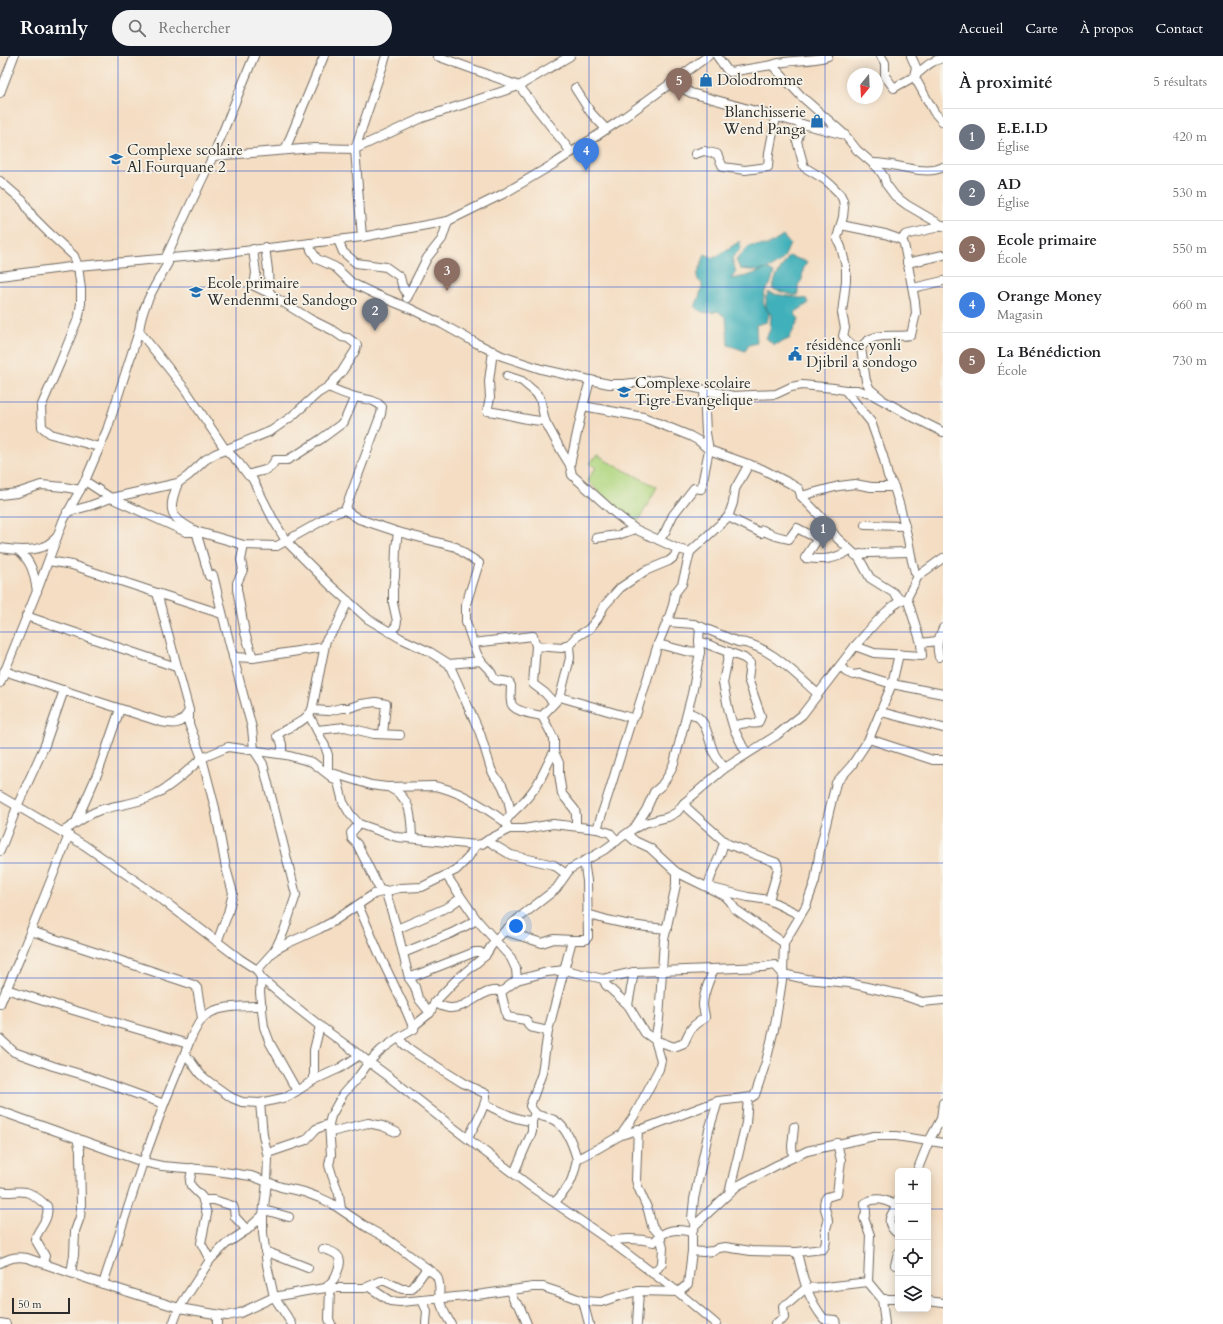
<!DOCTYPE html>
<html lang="fr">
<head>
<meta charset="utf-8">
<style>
  body { margin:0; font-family:Cardo,serif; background:#f2f2f2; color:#202124 }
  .controls { position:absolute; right:12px; bottom:12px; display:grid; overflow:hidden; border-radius:6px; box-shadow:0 2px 10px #0003 }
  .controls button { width:36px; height:36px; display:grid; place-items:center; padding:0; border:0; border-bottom:1px solid #e0e0e0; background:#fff; color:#202124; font:20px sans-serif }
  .compass { position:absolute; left:847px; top:12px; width:36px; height:36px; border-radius:50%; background:#fff; box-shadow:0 2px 10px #0003; rotate:198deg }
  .scale { position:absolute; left:12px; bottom:10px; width:58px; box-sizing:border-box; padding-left:4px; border:2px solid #2b2b2b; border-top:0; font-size:11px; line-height:14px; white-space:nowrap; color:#2b2b2b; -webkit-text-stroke:3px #f7f3e8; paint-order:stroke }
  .you { position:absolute; left:516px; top:870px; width:14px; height:14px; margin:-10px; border:3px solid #fff; border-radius:50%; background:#1a73e8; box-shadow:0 0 0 6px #1a73e833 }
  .badge { display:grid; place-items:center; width:26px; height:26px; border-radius:50%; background:#111827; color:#fff; font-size:13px; font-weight:700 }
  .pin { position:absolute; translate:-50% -33px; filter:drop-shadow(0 1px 2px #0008) }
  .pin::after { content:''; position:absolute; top:21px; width:14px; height:12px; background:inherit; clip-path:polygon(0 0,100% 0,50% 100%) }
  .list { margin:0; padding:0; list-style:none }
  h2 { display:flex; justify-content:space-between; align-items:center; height:52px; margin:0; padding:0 16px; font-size:17px }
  h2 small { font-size:13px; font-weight:400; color:#757577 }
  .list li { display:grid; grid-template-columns:26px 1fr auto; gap:12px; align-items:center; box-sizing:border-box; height:56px; padding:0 16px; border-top:1px solid #e0e0e0 }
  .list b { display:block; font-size:15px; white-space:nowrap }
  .list p { margin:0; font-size:13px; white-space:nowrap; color:#757577 }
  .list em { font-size:13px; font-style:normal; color:#757577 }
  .icon { flex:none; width:22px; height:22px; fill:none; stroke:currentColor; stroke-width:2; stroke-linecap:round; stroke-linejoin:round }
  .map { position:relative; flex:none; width:943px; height:1268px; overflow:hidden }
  header { display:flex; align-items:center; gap:24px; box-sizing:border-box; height:56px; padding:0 20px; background:#111827; color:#fff }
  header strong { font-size:19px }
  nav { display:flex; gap:22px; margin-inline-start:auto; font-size:14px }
  .search { width:280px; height:36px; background:#f2f2f2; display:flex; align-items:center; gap:10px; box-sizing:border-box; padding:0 14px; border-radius:22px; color:#757577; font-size:15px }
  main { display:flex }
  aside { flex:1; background:#fff }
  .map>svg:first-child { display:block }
  .green { fill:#b0d781; stroke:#6e8156 }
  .water { fill:#40b0ba; stroke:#366e72 }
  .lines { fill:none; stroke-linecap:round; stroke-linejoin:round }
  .minor-casing { stroke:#716960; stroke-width:10 }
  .minor { stroke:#fff; stroke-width:8 }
  .grid { fill:none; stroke:#1d4ed8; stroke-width:1; stroke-opacity:0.55 }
  .labels { text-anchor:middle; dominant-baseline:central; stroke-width:3.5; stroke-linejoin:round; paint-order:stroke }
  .poi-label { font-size:15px; fill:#2b2b2b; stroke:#f7f3e8; text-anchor:start }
</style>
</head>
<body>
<header>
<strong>Roamly</strong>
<div class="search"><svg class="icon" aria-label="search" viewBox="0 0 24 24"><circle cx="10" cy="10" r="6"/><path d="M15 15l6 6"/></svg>Rechercher</div>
<nav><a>Accueil</a><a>Carte</a><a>À propos</a><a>Contact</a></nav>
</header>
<main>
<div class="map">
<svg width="943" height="1268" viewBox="0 0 943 1268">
  <rect width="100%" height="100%" fill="#f7f3e8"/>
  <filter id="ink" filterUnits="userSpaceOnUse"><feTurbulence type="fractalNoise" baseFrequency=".025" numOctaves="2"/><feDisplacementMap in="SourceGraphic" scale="8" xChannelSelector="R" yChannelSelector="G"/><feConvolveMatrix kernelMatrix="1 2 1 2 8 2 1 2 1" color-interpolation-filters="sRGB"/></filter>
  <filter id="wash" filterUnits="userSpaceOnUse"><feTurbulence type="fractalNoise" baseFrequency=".012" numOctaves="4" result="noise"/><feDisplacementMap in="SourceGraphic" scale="16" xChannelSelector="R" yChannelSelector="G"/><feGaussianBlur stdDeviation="0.9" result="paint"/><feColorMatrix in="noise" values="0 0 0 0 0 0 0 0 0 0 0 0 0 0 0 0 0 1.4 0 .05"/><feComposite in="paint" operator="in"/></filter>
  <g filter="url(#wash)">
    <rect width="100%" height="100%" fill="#f4ddc2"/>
    <!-- green -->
    <polygon class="green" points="597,400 657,431 635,471 587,424 596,412 589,407"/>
    <!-- water -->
    <g class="water">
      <path d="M783 180 790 188C783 204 783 207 767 213L774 217 770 229 765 235 763 246 769 258 767 266 756 269 757 287 749 289 745 295 728 289 726 262 718 255C709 258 702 258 695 251L702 233V228L698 224 697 220 705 198 714 202 740 185 741 193 732 202 736 216 731 223 747 220 766 213 759 215 740 213 736 204 749 190 769 189Z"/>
      <polygon points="789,200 807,206 803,214 802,224 798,229 798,239 793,239 772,233 776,221"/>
      <polygon points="769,236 774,238 807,243 809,247 794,257 799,263 789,283 774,289 766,282 770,274 771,259 766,252 766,241"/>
    </g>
  </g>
  <g filter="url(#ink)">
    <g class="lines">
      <!-- minor casing -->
      <g class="minor-casing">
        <g id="minor">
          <polyline points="386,0 355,93 422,62 519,30 570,0"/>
          <polyline points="437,0 519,30 571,96"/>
          <polyline points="717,0 727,14 730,16 772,9"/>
          <path d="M828 0C810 7 790 2 772 9L801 40 844 78"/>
          <path d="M881 0 885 7V20L894 32C900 28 907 25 913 21 925 13 927 6 943 2"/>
          <polyline points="911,0 916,11 914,20 934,56 943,66"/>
          <polyline points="672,27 691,37 802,68 845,79 857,94 878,112 884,121 886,128 895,140 907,149 943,170"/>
          <polyline points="575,32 591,57 606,73"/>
          <polyline points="0,37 14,0"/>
          <polyline points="802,68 797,85 804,111 824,123 831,129 840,138 843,144 844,151 843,161 837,182 841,191 846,211 846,225 842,257 845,272 843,280 851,289 861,292 866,325 870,333 881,342"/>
          <polyline points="285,94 324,0"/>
          <polyline points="695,98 704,95 717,98 723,111 745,114 768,111 769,97 776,61"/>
          <polyline points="213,100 314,92 355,93 362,181"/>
          <path d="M873 107C894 106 924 121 943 111"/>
          <polyline points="0,125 23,145 33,161 48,176 74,200 78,210 81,233 81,247 79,260 60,307 41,351 42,371 51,378 99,391"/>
          <path d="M841 169 885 178 902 184 904 188 915 246 916 257 911 279C895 282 871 274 861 292"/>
          <polyline points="338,184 343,196 356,207 386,211 400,221 402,229 408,240"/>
          <polyline points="902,184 905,179 935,172 941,169 943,169"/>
          <polyline points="310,187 311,194 317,203 335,211 352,227 379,240 411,253 442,268 476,287 502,300 541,313 590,324 583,350 643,361 690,380 699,385 709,394 762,413 791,428 799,433 801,440 821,461 837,482 859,502 870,522 894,537 901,545"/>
          <polyline points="253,193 256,217 254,230 271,238"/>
          <polyline points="907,207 943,199"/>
          <polyline points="0,220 78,210 218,198 362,181 448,165 505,137 557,106 619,65 708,0"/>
          <polyline points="913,232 943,225"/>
          <polyline points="407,242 427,202 442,183 448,165"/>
          <polyline points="139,275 185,333 225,393 238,406 248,419 252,422 274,465 286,485 330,529 368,563 400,582 430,596 449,608 480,677 491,713 495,721 502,729 508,743 511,758 505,766"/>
          <path d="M493 295 489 325 490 342 487 355C507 357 525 365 545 365"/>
          <polyline points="507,320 522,325 535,336 540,342 545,365 562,396 570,409 572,419 616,458 635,473 678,493 690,496"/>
          <path d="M328 331C336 334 344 338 352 340 363 344 374 342 382 351L381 358 345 454"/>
          <polyline points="845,334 857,334 873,339 913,361 943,376"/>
          <polyline points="570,409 583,350"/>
          <path d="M248 419C259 414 270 417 275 404H287L298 398 321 383 344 366 353 345V341"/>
          <polyline points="85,425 111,442 186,476 199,476 244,489 277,490 320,466 330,459 345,454 359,463 398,476 456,491 465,498 479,507 466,548 466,566 473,587 533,580 536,590 562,592 573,586"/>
          <path d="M178 427C167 455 169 461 196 475L209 520 213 519 229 585 252 672 254 694 263 708 296 839 284 875 275 894"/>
          <polyline points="0,439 17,437 41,429 64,431 80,434"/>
          <polyline points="801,440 839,430 855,428 871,431 894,431"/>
          <polyline points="67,456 89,450 111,442 178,427 188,420 205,404 215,398 271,375 291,361 318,337 328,331 341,317 355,295 357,289 348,282 342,281 332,274 310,263 276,242 271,238 269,235 268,214 265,191"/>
          <path d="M728 461 761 477 763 474C771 480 780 481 789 483L797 472 818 483"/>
          <path d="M827 469 805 502C824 504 834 504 850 494"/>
          <polyline points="865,469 905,470"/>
          <polyline points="596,482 618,479 635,473"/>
          <polyline points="659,484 665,476 673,459 694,432 701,433 709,394 706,377 704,334"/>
          <polyline points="244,489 241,504 243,514 237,527 237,533 245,577 253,602 324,591"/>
          <path d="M0 492C13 494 35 496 47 489 50 487 54 484 57 481"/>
          <path d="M18 494C32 506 34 517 37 535"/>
          <polyline points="855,499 868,497 910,496"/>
          <polyline points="49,505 72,509 157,537 222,558"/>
          <polyline points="918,520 943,502"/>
          <polyline points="157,537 189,654 189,668 202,702 228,691 286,699 312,706 338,726 343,746 350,758 359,768 397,781 476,789 482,788 488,784 509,773 524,773 553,768 597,773 610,777 617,785"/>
          <polyline points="26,560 176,611"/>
          <path d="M667 566 694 568 738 586C767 587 797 620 818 638"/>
          <polyline points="390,576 396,570 397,565 393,547 393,533 395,521 396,492 398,476"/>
          <path d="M699 585 744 602 750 607 748 623 761 660C758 671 756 667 748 667 744 667 739 669 734 669"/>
          <path d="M473 587C475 593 477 600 481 605 485 611 492 614 493 621L496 624 509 626 511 630C511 635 510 641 511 646 512 656 534 658 542 660"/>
          <polyline points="921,587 937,585"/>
          <polyline points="658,588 685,595 700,596"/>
          <polyline points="536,590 533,628 545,637 554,647"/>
          <path d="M855 590C869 575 887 550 905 543"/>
          <polyline points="729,596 723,627 729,656 734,673 743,691 747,697"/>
          <polyline points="899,598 892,628 943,638"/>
          <polyline points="233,601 253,602"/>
          <path d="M939 601C936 588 938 584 943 572"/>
          <polyline points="449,608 481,605"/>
          <path d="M4 615 161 666C177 669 180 669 189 655"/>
          <path d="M0 627 37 535 63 465 85 425 107 374 139 275C142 249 155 230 168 207L165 203 213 100 254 0"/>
          <polyline points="560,641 632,662"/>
          <polyline points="312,654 329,655 341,652 349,652 361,648 376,646 386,648 383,678"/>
          <polyline points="881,656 943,672"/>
          <path d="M688 657C708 660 707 682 714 697 716 702 721 707 725 712"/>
          <polyline points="309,659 325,690 328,699 328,716"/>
          <polyline points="317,674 345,671 374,678 400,679"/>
          <polyline points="869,683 933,704 943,704"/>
          <path d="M281 698C283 691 283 686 277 680L281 676C292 670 306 665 312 654L326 584 336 571 348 545"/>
          <polyline points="202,702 215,752 226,812 233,837 228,857 217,886"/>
          <path d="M332 717 371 729 387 731 434 730C458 734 485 751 505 766L507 769"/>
          <path d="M390 732C412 742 411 761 412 782"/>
          <polyline points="0,740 84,789 156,839 240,903 257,914 261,922 287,944 320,970 388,1020 451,1070 530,1130 610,1185 678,1236 716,1268"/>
          <path d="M684 747 688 753 724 785C721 802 711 815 708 831L748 841 769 844 800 859"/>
          <path d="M511 758C521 749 531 739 538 727 544 717 548 706 554 696"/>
          <polyline points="76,766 99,714 120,653"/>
          <polyline points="359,768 351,777 352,783 357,788 381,836"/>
          <polyline points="576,770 576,759 575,754 562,738 559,718 559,707 554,696 554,683 542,660 560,641 570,602 569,589 576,581 589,573 598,562 604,550 620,532 645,515 669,505 674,501 678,493"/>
          <polyline points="635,771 646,754 654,736 661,730 668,720 674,707 692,638 700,596 699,585 700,570"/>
          <polyline points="597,773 611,730 632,662 636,659 658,588 669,561 673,549 675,537 682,528 685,517 690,496 728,461 733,447 735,433 749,408"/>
          <path d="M62 776C74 769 86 759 100 754 116 749 134 748 150 741 170 732 186 716 202 702"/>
          <polyline points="627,778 635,785 650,792 676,816 725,840 730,845 735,853 784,887"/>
          <polyline points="488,784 494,789 511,799 554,809 566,818"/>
          <polyline points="724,785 728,788 777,807 778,813 769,844"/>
          <polyline points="0,795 19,746 45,689 64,634"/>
          <polyline points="446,819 477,864 511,902 516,913 517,924"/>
          <polyline points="385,834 397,873 409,922 415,931 418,942 430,957"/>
          <polyline points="358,849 381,902 406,954 414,973"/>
          <path d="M587 858C614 867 639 871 667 873"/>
          <polyline points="397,873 448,851 461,842"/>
          <polyline points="31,875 194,929 197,932 202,962"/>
          <polyline points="505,875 542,887 554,883 572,884"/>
          <polyline points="403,897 452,877 477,864"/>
          <polyline points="257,914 275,894 286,888 319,873 334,865 374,838 400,832 422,831 456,814 468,802 476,789"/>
          <polyline points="261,922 260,937 264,971 270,987 297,1035"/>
          <polyline points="409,922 475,896 480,896 485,900"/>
          <polyline points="603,923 634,916 763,911 775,909 783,918 806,923 849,927 902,939 922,946 943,944"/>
          <polyline points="6,933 56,949 188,988"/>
          <polyline points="501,936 507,961 526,964 530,971 548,975"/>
          <path d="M435 946C439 950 443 951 449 952 468 954 485 929 501 936L517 924 547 916 565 914 603 923 606 929 628 949 645 977 655 984 674 991 684 987C691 972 691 970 705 962 705 956 703 953 703 949 703 939 710 922 714 913"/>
          <polyline points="0,948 19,904 69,779"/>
          <polyline points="628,949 634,916"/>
          <path d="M398 982 407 991 417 998 463 1027 486 1038C488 1046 472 1074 468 1082"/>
          <polyline points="0,983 14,996 53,1010 87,1020 164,1048"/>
          <polyline points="314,1024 340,1012 360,999"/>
          <path d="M260 1047 242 1046 232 1042 208 1025 200 1018 185 997C189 986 194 973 202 963 213 949 245 950 262 950"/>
          <path d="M485 1048C500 1055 515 1064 532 1065"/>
          <path d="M0 1055 143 1106 162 1110 210 1114 251 1120 281 1131 304 1136 320 1142 331 1147 368 1172 386 1182 436 1219C442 1229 438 1234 440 1244 441 1252 447 1261 451 1268"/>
          <polyline points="638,1073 636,1124 638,1131 648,1154 652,1170 660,1179 663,1192 662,1207 658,1212 652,1217"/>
          <polyline points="331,1076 368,1067 382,1070 396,1076"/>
          <polyline points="621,1079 648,1071 718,1045 752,1041 755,1039 766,1006 775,969 783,918 784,887 806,850 815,825 820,793 836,727 852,709 869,683 892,628 860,618 853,619 846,616 840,610"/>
          <polyline points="268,1097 306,1084 316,1073 329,1068"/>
          <polyline points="793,1101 792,1090 794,1071"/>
          <path d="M577 1103C573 1089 567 1071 554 1064 548 1061 541 1061 536 1058 534 1056 532 1053 530 1050L542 1017 548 975 572 884H585L588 881 587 825 584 805"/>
          <polyline points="192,1112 190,1125 191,1130 202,1141 207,1158 201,1187 210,1204"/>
          <polyline points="917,1115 929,1085 943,1087"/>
          <polyline points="514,1117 532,1076 532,1065 535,1057"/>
          <path d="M0 1135C8 1138 17 1134 26 1136 34 1138 41 1145 47 1150 50 1163 39 1172 35 1183L45 1200 43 1207"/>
          <polyline points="729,1137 746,1067 748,1042"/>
          <polyline points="203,1144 214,1144 233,1150 234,1153 235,1161 247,1174"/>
          <path d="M555 1146C570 1130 573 1125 577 1103L597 1093 621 1079 634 1060 659 1013 661 1004 655 984 659 963 664 884 676 829V816"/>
          <path d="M897 1150C889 1161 885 1168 898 1178"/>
          <polyline points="341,1153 339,1138 332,1119 329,1109 331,1099 329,1068 331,1060 343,1038 359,1020 369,1006 381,994 398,982 414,973 415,969 430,957 435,946 457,923 485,900 495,884 520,861 556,833 570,813 604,794 633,773 645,767 668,761 677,756 684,747 725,712 777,679 802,659 855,590 874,597 922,600 921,587 907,542 918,520 915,516 912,505 908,483 900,451 894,431 888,420 883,400 871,366 845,334 834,332 802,329 791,331 776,338 733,340 658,324 624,328 609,328 590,324"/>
          <polyline points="264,1154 289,1161"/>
          <polyline points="695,1169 692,1162 694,1143 709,1074 718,1045"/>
          <path d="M610 1185C626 1182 638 1182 654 1186 665 1173 676 1172 692 1176"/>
          <path d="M323 1193C335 1196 344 1200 338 1214 337 1217 336 1220 334 1223 331 1226 329 1228 326 1232"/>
          <polyline points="265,1195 308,1212"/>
          <path d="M692 1195 703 1196 713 1195 719 1192 725 1191 751 1195 797 1196 823 1193C828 1187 825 1181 826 1174 826 1171 828 1168 828 1165 828 1156 820 1149 827 1141L837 1138 841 1104 837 1087"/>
          <path d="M797 1196C803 1222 807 1242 824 1263L835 1264 836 1268"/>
          <path d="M0 1207C10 1202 16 1200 27 1202L103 1228 179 1252 210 1204 226 1188 247 1174 263 1159"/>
          <polyline points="895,1209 898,1197"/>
          <polyline points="71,1217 74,1199 75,1175 80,1161 81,1152 80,1095 77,1082"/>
          <polyline points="103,1228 143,1106 164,1048 185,997"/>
          <polyline points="369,1231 390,1245 400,1246 477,1239 533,1231 543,1231 564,1238 583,1245 601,1246 625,1238 639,1235 678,1236 688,1228 692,1195 692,1176 695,1169 737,1130 777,1109 807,1095 874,1080 896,1080 929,1085 941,1063 943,1047"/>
          <polyline points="330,1232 329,1263 331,1268"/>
          <polyline points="510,1235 514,1245 520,1251 527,1268"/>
          <polyline points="882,1243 898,1243"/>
          <polyline points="422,1244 427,1255 426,1268"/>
          <polyline points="583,1245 589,1268"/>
          <polyline points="928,1245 943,1247"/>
          <polyline points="0,1267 6,1268"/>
          <polyline points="173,1268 179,1252 227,1260 240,1257 274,1241 306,1235 326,1232 365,1232 381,1225 385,1225 402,1233 412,1233 427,1212"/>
          <polyline points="217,1268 217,1259"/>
          <polyline points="292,1268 274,1241 267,1209 263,1177 263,1159 267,1126 268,1102 263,1079 260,1047 287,1041 314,1024 314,994 320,970"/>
          <polyline points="637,1268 639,1235"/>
          <polyline points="775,1268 784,1262 783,1250 790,1246 806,1232 826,1231 868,1226"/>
          <path d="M885 1268 882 1243 868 1226 870 1179 864 1162 866 1157 865 1147C878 1140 885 1144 897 1150L898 1144"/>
        </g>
      </g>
      <!-- minor -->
      <use href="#minor" class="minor"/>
    </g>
  </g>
  <!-- grid -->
  <path class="grid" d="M118 0V1268M236 0V1268M354 0V1268M472 0V1268M589 0V1268M707 0V1268M825 0V1268M0 115H943M0 231H943M0 346H943M0 461H943M0 576H943M0 692H943M0 807H943M0 922H943M0 1037H943M0 1153H898M928 1153H943"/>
  <!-- icons -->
  <defs>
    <g id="shop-bare" transform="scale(1.08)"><path d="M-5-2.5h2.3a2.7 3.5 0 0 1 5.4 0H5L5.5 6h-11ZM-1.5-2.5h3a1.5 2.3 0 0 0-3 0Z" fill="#1f6fb2" stroke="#f7f3e8" stroke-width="2.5" paint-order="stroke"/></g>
    <g id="school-bare" transform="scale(1.08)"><path d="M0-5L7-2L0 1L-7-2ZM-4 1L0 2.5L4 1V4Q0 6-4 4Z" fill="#1f6fb2" stroke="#f7f3e8" stroke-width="2.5" paint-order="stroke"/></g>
    <g id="civic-bare" transform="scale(1.08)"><path d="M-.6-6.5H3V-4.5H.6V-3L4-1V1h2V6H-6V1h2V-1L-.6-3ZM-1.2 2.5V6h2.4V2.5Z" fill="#1f6fb2" stroke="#f7f3e8" stroke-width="2.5" paint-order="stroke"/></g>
  </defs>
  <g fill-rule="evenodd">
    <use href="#shop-bare" x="706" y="24"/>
    <use href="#shop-bare" x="817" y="65"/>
    <use href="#school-bare" x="116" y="103"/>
    <use href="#school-bare" x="196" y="236"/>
    <use href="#civic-bare" x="795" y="298"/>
    <use href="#school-bare" x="624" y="336"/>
  </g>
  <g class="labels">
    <!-- poi labels -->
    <g class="poi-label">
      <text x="717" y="24">Dolodromme</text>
      <text x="806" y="56" text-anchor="end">Blanchisserie<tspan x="806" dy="17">Wend Panga</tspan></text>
      <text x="127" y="94">Complexe scolaire<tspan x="127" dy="17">Al Fourquane 2</tspan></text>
      <text x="207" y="227">Ecole primaire<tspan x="207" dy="17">Wendenmi de Sandogo</tspan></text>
      <text x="806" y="289">résidence yonli<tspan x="806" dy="17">Djibril a sondogo</tspan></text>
      <text x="635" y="327">Complexe scolaire<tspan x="635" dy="17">Tigre Evangelique</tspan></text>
    </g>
  </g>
</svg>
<div class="controls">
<button>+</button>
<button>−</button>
<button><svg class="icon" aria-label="locate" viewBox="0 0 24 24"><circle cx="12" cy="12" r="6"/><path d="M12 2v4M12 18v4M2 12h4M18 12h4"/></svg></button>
<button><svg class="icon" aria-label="layers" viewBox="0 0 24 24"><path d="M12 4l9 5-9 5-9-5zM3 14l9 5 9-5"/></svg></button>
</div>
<svg class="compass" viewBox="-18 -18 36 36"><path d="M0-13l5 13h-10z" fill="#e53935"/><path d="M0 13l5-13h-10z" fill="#757577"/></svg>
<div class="scale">50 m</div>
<div class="you"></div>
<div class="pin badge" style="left:823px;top:493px;background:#6b7280">1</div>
<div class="pin badge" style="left:375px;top:275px;background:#6b7280">2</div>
<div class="pin badge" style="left:447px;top:235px;background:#8d6e63">3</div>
<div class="pin badge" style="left:586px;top:115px;background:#3f7fe0">4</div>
<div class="pin badge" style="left:679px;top:45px;background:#8d6e63">5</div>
</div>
<aside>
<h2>À proximité<small>5 résultats</small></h2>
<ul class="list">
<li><span class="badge" style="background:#6b7280">1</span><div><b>E.E.I.D</b><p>Église</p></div><em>420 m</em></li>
<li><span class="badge" style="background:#6b7280">2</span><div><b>AD</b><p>Église</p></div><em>530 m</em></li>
<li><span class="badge" style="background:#8d6e63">3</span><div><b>Ecole primaire</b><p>École</p></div><em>550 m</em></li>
<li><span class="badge" style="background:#3f7fe0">4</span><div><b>Orange Money</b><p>Magasin</p></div><em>660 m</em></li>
<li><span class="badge" style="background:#8d6e63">5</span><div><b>La Bénédiction</b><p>École</p></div><em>730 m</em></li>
</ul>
</aside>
</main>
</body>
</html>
